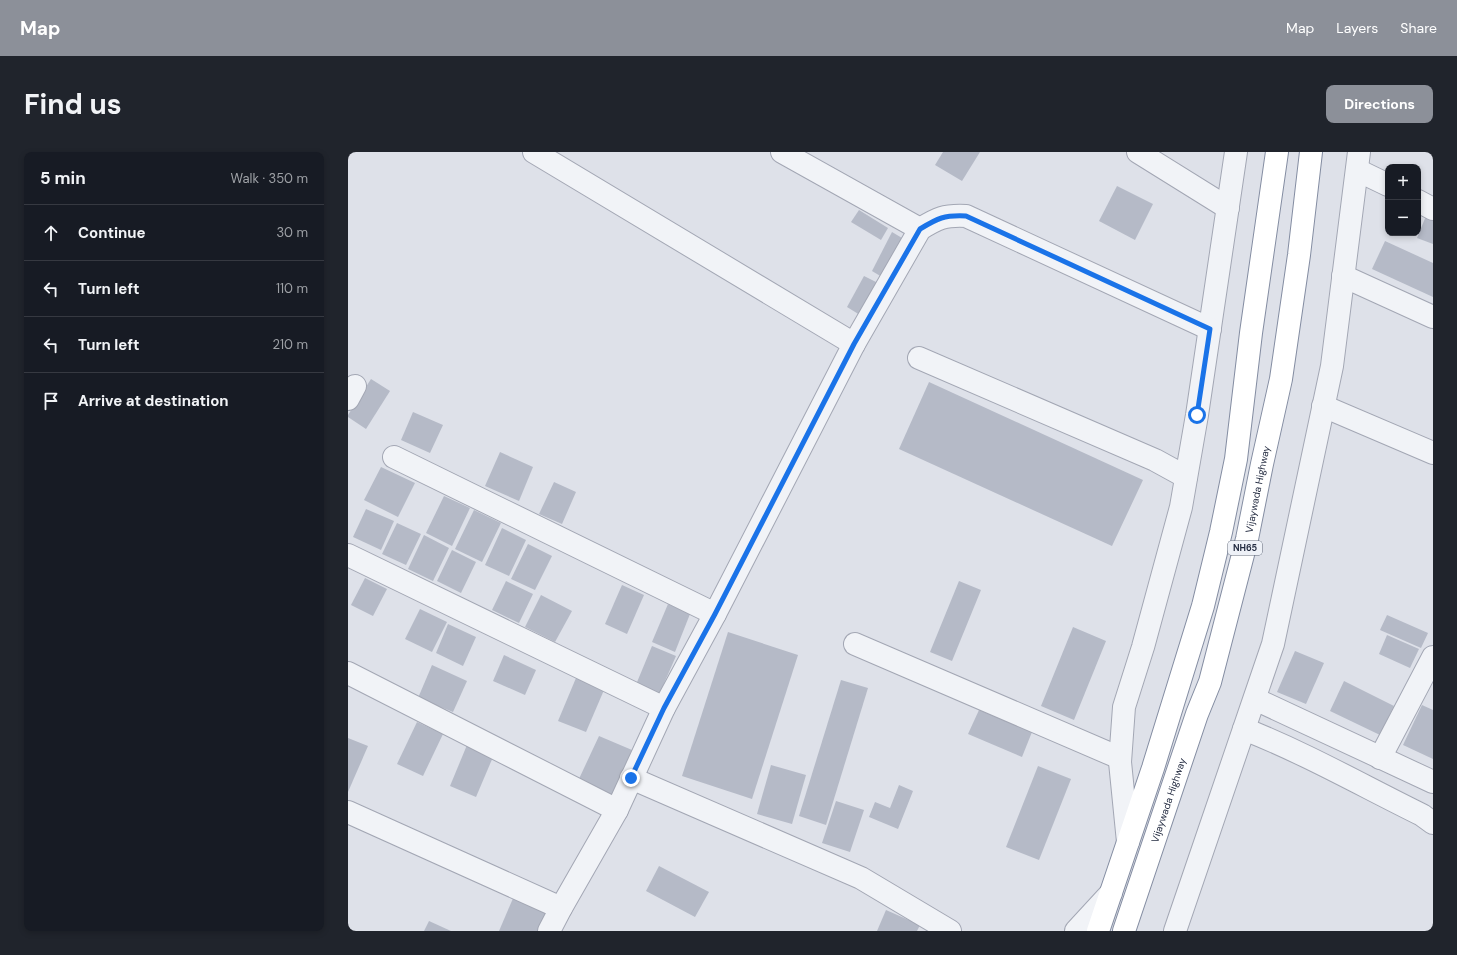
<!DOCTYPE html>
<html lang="en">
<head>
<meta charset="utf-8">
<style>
  body { margin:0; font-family:"DM Sans",sans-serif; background:#20242c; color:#f1f3f6 }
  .controls { position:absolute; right:12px; top:12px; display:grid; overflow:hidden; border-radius:8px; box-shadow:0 2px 6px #0003 }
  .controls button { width:36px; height:36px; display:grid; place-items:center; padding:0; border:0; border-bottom:1px solid #363941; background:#171b24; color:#f1f3f6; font:20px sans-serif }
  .stop { position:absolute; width:12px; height:12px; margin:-9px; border:3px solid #1a73e8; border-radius:50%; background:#fff }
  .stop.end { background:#1a73e8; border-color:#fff; box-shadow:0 1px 4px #0008 }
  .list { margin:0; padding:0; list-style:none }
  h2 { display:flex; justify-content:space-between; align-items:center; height:52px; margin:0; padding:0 16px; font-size:17px }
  h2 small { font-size:13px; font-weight:400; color:#9ea1a6 }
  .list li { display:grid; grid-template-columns:26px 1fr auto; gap:12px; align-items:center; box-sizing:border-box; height:56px; padding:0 16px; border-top:1px solid #363941 }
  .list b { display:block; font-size:15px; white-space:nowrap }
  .list em { font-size:13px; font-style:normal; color:#9ea1a6 }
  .icon { flex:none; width:22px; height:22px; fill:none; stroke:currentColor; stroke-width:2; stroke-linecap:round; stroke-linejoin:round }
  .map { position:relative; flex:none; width:1085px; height:779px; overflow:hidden; border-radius:8px }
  header { display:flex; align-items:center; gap:24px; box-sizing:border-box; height:56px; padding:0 20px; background:#8c9099; color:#fff }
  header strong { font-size:19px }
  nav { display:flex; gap:22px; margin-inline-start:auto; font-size:14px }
  .intro { display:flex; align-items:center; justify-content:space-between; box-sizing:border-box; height:96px; padding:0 24px }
  h1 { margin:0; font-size:28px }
  .button { padding:10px 18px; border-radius:8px; background:#8c9099; color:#fff; font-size:14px; font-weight:700 }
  main { display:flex; gap:24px; padding:0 24px }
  aside { flex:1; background:#171b24; border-radius:8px; box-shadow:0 2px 6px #0003 }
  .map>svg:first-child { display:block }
  .building { fill:#b5bac7 }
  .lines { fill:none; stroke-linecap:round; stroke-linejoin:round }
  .minor-casing { stroke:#a3a7b4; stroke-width:24 }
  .highway-casing { stroke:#848da2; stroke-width:24 }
  .minor { stroke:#f1f3f7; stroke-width:22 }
  .highway { stroke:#fff; stroke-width:22 }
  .route { stroke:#1a73e8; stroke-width:5 }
  .labels { text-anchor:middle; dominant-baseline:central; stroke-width:3; stroke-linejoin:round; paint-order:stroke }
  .shield { fill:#eef1f7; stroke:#616878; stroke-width:1 }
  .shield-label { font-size:9px; font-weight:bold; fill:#252d42 }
  .street-label { font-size:10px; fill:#252d42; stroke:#eef1f7 }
</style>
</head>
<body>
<header>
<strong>Map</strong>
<nav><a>Map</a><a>Layers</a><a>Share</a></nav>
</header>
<div class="intro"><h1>Find us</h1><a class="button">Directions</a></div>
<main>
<aside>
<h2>5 min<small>Walk · 350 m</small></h2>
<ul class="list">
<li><svg class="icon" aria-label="ahead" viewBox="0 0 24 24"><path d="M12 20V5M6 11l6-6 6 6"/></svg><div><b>Continue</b></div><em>30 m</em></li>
<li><svg class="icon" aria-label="left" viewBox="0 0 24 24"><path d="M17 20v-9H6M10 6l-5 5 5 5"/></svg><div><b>Turn left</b></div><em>110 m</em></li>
<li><svg class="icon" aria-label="left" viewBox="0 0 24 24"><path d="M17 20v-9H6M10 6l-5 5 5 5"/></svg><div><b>Turn left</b></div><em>210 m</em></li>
<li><svg class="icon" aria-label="arrive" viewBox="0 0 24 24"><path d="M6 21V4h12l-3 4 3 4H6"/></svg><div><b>Arrive at destination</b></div></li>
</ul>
</aside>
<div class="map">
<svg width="1085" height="779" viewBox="0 0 1085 779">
  <rect width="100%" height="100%" fill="#dee1e9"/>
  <!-- building -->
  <g class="building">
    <polygon points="595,0 632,0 614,29 587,13"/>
    <polygon points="769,34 805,52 787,88 751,69"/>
    <polygon points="511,58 540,76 533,88 503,70"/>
    <polygon points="1078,64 1085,67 1085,92 1069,86"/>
    <polygon points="544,80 554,86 534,125 524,119"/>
    <polygon points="1037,89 1085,111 1085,145 1024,117"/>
    <polygon points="516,124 530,131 512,163 499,155"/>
    <polygon points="23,227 42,239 18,277 0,265 0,263"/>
    <polygon points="581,230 795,328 764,394 551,297"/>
    <polygon points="65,260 95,273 82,301 53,288"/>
    <polygon points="152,300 185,315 171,349 137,334"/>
    <polygon points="33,315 67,331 50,365 16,348"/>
    <polygon points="206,330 228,340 214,372 191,362"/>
    <polygon points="96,344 122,356 104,394 78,381"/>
    <polygon points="18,357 46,369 33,398 5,385"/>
    <polygon points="126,358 153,371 134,410 107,397"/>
    <polygon points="49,371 73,382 58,413 34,402"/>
    <polygon points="154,376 178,388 161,424 137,413"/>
    <polygon points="76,383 101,396 85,429 60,417"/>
    <polygon points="180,392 204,404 187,438 163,427"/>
    <polygon points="104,398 128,410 113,441 89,429"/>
    <polygon points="17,426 39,437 25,464 3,453"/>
    <polygon points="158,429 185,442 171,471 144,458"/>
    <polygon points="611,429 633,438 604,509 582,500"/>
    <polygon points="274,433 296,443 279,482 257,472"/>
    <polygon points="193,443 224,459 207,490 177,475"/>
    <polygon points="320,452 342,462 327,500 304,490"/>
    <polygon points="72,457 99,470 84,500 57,487"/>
    <polygon points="1039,463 1080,481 1073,496 1032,478"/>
    <polygon points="100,472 128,485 115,514 88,501"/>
    <polygon points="725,475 758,489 726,568 693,554"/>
    <polygon points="380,480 450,503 404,647 334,624"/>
    <polygon points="1039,483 1071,497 1062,516 1031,502"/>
    <polygon points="304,494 328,504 310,545 287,535"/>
    <polygon points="947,499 976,511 958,552 929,540"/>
    <polygon points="156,503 188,518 177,543 145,529"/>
    <polygon points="84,513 119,529 105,560 70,546"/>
    <polygon points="228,526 256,538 238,580 210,569"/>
    <polygon points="493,528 520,536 478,673 451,664"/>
    <polygon points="996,529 1046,554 1032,583 982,559"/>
    <polygon points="1074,553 1085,558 1085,607 1055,593"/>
    <polygon points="631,558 684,580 674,605 620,582"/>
    <polygon points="69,570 95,582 75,624 49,612"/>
    <polygon points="251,584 284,598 264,644 230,629"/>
    <polygon points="0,586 20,594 0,640"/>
    <polygon points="119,593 145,605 128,645 102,634"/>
    <polygon points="423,613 458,623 444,672 409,662"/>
    <polygon points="690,614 723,627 691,708 658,695"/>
    <polygon points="551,633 565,639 550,677 521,665 527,650 542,656"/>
    <polygon points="488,649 516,658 502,700 474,691"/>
    <polygon points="311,714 361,740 347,765 298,739"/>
    <polygon points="166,744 199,759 190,779 151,779"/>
    <polygon points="538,758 572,773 569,779 529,779"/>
    <polygon points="81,769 103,779 76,779"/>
  </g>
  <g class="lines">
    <!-- minor casing -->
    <g class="minor-casing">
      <g id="minor">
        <polyline points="186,0 506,192"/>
        <polyline points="434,0 572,77"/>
        <polyline points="790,0 880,56"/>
        <polyline points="1009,18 1040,33"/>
        <polyline points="1070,49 1085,57"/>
        <polyline points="995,124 1085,165"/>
        <polyline points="571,206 807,308 838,325"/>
        <polyline points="0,247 7,234"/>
        <polyline points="975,254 1085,301"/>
        <polyline points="46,305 367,462"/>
        <polyline points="0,403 316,556"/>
        <polyline points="507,492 772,606"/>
        <polyline points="0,521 269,658"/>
        <polyline points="907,547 1085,630"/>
        <path d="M896 577C957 601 1015 634 1074 663L1085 671"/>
        <polyline points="1032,606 1085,505"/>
        <polyline points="283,626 513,726 602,779"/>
        <polyline points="0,660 213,756"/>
        <polyline points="780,690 772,610 776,555 795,495 833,355 849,263 888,0"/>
        <path d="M201 779 213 756 269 658 316 556 367 462 506 192 572 77C590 66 596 63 618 64L862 177"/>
        <polyline points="728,779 763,741"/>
        <polyline points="827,779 925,492 984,214 1011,0"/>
      </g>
    </g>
    <!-- highway casing -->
    <g class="highway-casing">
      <g id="highway">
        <polyline points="750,779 805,616 855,454 873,380 888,307 903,181 929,0"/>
        <path id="s1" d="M776 779 849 562 862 530 899 387 914 312 933 227 951 103 963 0"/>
      </g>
    </g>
    <!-- minor -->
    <use href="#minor" class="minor"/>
    <!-- highway -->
    <use href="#highway" class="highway"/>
  </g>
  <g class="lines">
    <!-- route -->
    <path class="route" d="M283 626 316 556 367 462 506 192 572 77C590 66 596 63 618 64L862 177 849 263"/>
  </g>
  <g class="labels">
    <!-- shield labels -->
    <rect class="shield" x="880" y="389" width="34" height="14" rx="3"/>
    <g class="shield-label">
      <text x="897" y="396">NH65</text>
    </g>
    <!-- street labels -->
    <g class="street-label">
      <text stroke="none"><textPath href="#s1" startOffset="462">Vijaywada Highway</textPath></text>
      <text stroke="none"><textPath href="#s1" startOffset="138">Vijaywada Highway</textPath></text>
    </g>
  </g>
</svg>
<div class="controls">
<button>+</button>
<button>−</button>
</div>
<div class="stop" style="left:849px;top:263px"></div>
<div class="stop end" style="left:283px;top:626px"></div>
</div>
</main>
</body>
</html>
